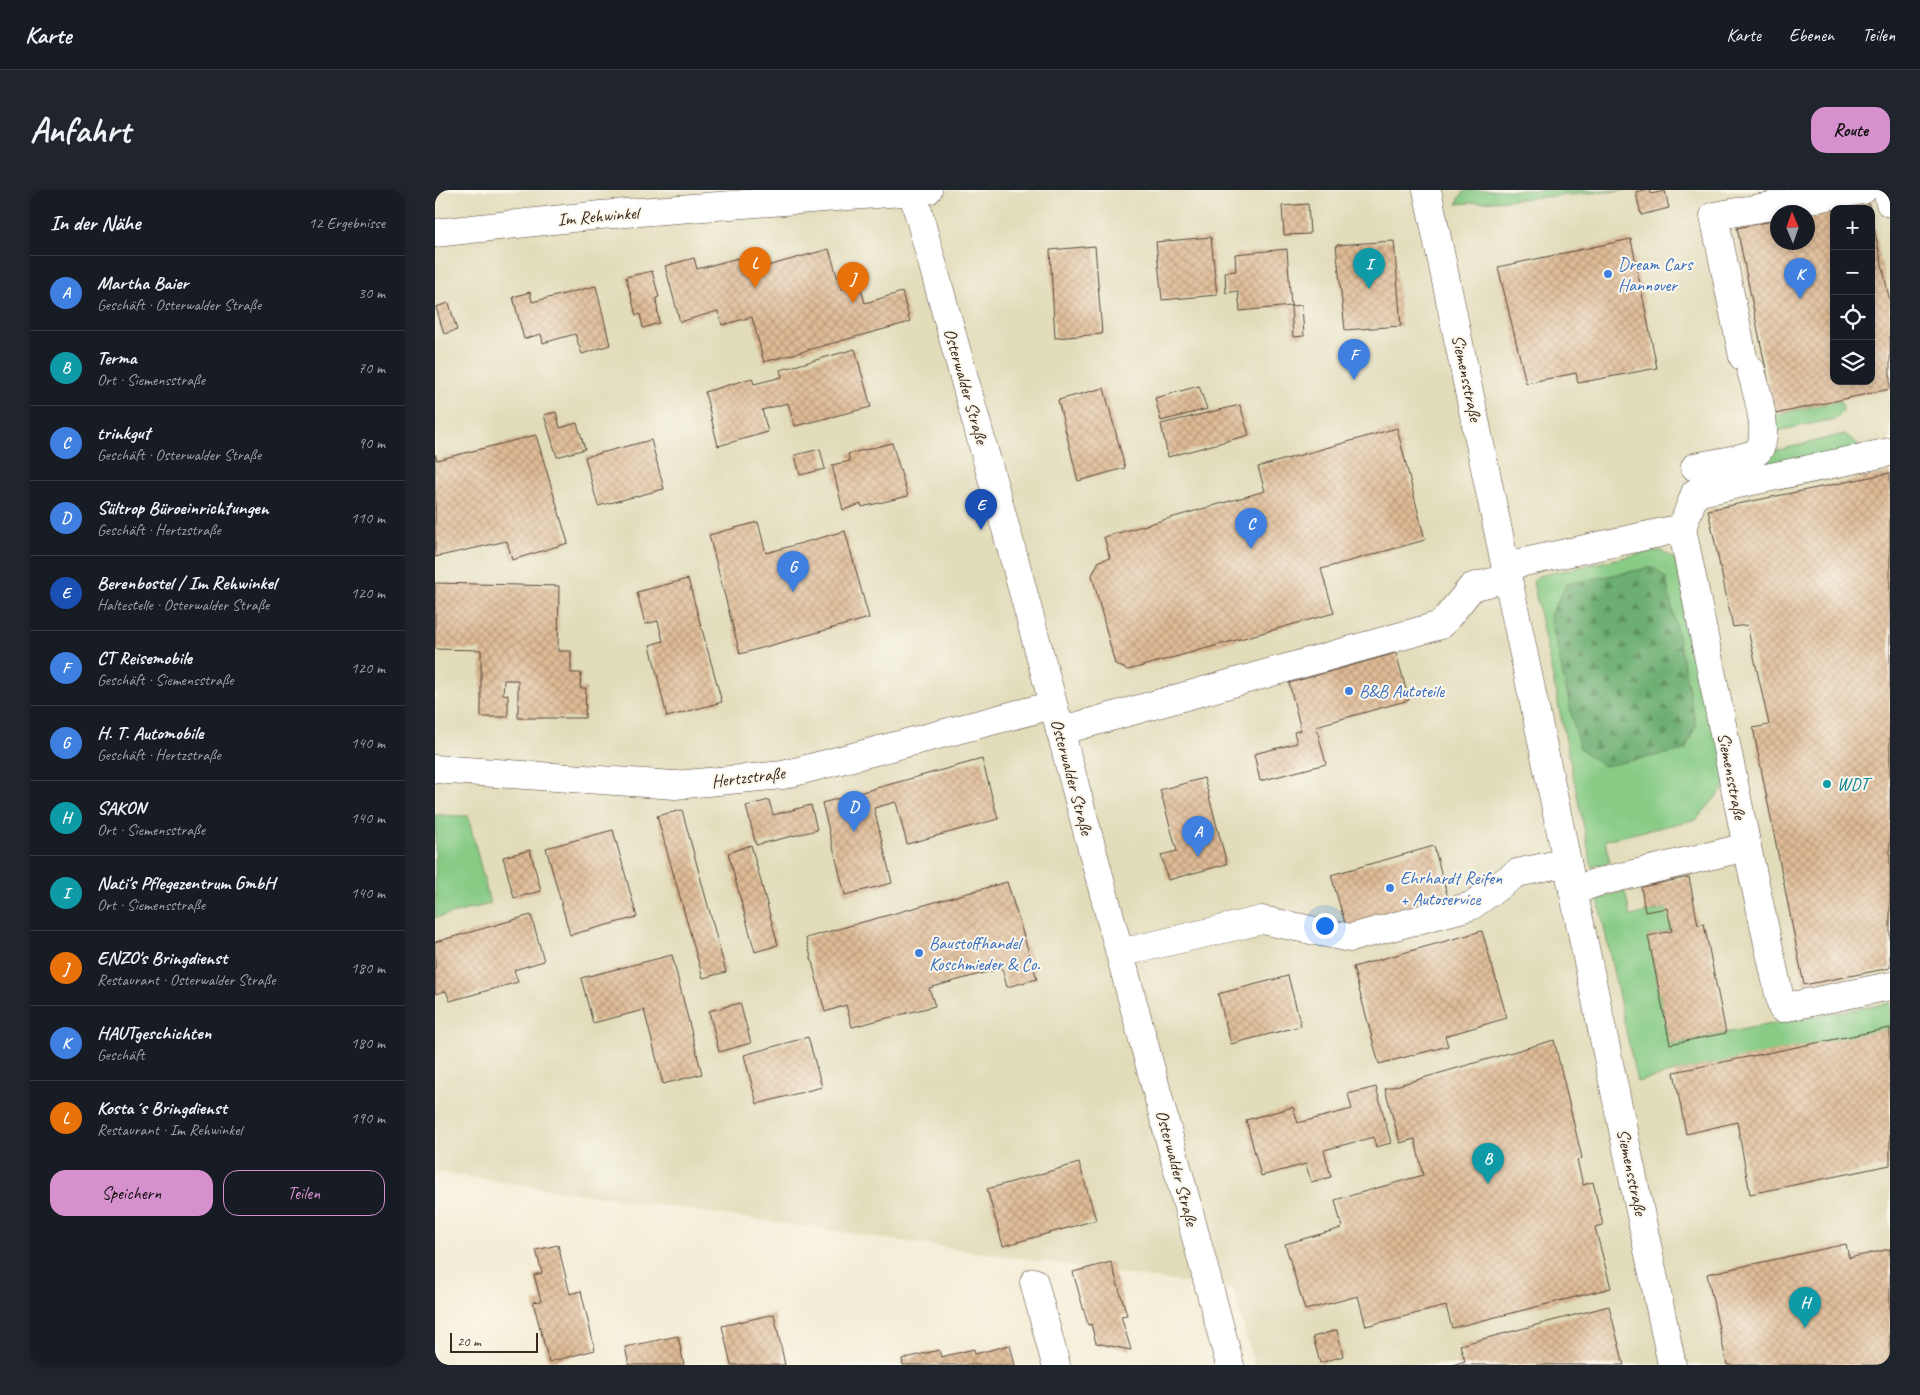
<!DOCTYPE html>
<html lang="de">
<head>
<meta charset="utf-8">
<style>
  body { margin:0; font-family:Caveat,sans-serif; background:#20242c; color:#f1f3f6 }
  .controls { position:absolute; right:15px; top:15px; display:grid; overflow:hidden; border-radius:10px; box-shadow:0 2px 8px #0003 }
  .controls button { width:45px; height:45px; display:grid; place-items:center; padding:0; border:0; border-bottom:1px solid #363941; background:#171b24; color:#f1f3f6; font:25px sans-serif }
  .compass { position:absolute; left:1335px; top:15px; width:45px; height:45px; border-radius:50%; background:#171b24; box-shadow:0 2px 8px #0003; rotate:358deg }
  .scale { position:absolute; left:15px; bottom:12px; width:88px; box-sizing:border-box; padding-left:5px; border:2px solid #3b2a1e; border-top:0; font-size:14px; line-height:18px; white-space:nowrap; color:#3b2a1e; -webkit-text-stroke:4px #fbf7ec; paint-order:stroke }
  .you { position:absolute; left:889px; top:735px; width:18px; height:18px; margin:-12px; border:4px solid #fff; border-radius:50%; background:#1a73e8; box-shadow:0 0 0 8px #1a73e833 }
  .badge { display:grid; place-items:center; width:32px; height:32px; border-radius:50%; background:#d690ce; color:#fff; font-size:16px; font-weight:700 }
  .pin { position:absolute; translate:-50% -41px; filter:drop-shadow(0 1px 2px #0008) }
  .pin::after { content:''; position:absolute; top:26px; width:18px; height:15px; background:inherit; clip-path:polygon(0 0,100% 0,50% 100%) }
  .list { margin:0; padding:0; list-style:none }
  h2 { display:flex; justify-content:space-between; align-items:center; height:65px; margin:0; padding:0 20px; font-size:21px }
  h2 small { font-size:16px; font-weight:400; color:#9ea1a6 }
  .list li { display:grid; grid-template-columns:32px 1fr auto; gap:15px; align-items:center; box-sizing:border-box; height:75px; padding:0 20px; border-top:1px solid #363941 }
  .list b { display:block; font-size:19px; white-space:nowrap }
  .list p { margin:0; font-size:16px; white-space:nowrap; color:#9ea1a6 }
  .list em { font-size:16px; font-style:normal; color:#9ea1a6 }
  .actions { display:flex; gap:10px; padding:15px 20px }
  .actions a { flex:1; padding:11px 0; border:1px solid #d690ce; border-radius:15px; text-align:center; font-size:18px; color:#d690ce }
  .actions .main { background:#d690ce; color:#111 }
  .icon { flex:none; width:28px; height:28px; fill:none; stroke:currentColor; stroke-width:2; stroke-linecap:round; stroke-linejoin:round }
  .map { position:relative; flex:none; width:1455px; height:1175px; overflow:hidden; border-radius:15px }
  header { display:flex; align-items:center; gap:30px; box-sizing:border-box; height:70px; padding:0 25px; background:#171b24; border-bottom:1px solid #363941 }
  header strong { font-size:24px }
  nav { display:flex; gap:28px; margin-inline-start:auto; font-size:18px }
  .intro { display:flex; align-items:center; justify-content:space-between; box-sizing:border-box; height:120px; padding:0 30px }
  h1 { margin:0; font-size:35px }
  .button { padding:12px 22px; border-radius:15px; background:#d690ce; color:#111; font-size:18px; font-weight:700 }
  main { display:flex; gap:30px; padding:0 30px }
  aside { flex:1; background:#171b24; border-radius:15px; box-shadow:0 2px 8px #0003 }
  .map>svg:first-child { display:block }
  .built { fill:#e1dcba; fill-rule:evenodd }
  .grass { fill:#87cb85; stroke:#617a52 }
  .forest { fill:url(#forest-firs); stroke:#546c48 }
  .building { fill:url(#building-cross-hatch) }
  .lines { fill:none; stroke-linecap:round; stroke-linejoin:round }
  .minor-casing { stroke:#57473a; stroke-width:29 }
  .minor { stroke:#fff; stroke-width:28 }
  .shop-dot { fill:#3f7fe0; stroke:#fbf7ec; stroke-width:2 }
  .culture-dot { fill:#0f9aa8; stroke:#fbf7ec; stroke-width:2 }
  .labels { text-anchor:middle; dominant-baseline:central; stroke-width:4; stroke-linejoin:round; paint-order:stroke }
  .street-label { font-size:18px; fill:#3b2a1e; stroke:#fbf7ec }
  .shop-label { font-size:18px; fill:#366cbe; stroke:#fbf7ec; text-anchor:start }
  .culture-label { font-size:18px; fill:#0d838f; stroke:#fbf7ec; text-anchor:start }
</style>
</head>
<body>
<header>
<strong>Karte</strong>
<nav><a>Karte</a><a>Ebenen</a><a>Teilen</a></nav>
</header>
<div class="intro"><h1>Anfahrt</h1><a class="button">Route</a></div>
<main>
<aside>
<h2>In der Nähe<small>12 Ergebnisse</small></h2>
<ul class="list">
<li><span class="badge" style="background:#3f7fe0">A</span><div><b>Martha Baier</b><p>Geschäft · Osterwalder Straße</p></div><em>30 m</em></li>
<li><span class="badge" style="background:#0f9aa8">B</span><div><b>Terma</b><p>Ort · Siemensstraße</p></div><em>70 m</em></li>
<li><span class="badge" style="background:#3f7fe0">C</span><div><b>trinkgut</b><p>Geschäft · Osterwalder Straße</p></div><em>90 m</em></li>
<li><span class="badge" style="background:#3f7fe0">D</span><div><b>Sültrop Büroeinrichtungen</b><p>Geschäft · Hertzstraße</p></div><em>110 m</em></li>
<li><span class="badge" style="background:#1a4fb4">E</span><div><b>Berenbostel / Im Rehwinkel</b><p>Haltestelle · Osterwalder Straße</p></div><em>120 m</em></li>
<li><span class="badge" style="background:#3f7fe0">F</span><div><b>CT Reisemobile</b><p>Geschäft · Siemensstraße</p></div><em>120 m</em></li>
<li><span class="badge" style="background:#3f7fe0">G</span><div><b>H. T. Automobile</b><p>Geschäft · Hertzstraße</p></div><em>140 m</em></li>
<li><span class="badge" style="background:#0f9aa8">H</span><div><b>SAKON</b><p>Ort · Siemensstraße</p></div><em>140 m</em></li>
<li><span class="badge" style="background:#0f9aa8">I</span><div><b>Nati's Pflegezentrum GmbH</b><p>Ort · Siemensstraße</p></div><em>140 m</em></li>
<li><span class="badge" style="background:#e8710a">J</span><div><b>ENZO's Bringdienst</b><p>Restaurant · Osterwalder Straße</p></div><em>180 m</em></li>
<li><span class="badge" style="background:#3f7fe0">K</span><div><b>HAUTgeschichten</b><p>Geschäft</p></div><em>180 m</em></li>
<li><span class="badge" style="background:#e8710a">L</span><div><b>Kosta´s Bringdienst</b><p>Restaurant · Im Rehwinkel</p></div><em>190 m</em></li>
</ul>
<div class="actions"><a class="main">Speichern</a><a>Teilen</a></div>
</aside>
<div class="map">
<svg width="1455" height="1175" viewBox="0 0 1455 1175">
  <defs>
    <pattern id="forest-firs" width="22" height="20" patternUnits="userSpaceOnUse" patternTransform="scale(1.25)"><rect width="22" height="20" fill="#6daf72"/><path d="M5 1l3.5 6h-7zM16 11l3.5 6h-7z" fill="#5b8f5d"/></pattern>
    <pattern id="building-cross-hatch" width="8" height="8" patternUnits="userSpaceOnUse" patternTransform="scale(1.25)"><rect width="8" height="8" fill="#e0bc96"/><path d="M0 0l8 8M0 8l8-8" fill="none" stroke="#b7997a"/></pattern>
  </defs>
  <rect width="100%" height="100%" fill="#fbf7ec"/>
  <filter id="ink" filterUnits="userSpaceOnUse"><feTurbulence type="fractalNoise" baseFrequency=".02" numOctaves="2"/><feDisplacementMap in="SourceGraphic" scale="10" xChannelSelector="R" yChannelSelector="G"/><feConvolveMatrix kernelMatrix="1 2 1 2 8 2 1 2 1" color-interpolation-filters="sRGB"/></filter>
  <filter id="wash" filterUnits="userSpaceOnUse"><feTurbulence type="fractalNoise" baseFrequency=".0096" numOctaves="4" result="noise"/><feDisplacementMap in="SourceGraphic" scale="20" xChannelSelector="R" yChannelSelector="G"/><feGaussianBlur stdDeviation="1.12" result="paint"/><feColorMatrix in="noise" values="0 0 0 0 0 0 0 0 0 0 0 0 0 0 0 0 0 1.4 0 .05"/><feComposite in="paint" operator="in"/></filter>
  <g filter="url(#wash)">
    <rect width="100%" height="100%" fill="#f4edd7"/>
    <!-- built -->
    <path class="built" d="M0 0H1455V1175H819L798 1100 0 982ZM1399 19H1436V191H1399ZM1342 22H1372V52H1342Z"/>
    <!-- grass -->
    <g class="grass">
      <polygon points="1031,0 1196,0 1022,14 1025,7"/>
      <polygon points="1406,211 1408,221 1400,229 1336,242 1340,224"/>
      <polygon points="1410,244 1423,254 1424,259 1313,284 1327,264"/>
      <polygon points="1218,361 1227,361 1240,369 1294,592 1262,629 1170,650 1175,672 1157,677 1098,392 1103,386"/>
      <polygon points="0,625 33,626 55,714 0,728"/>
      <polygon points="1190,701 1195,726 1232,718 1237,741 1213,746 1235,854 1320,837 1455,813 1455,840 1239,882 1202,892 1163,709"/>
    </g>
    <!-- forest -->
    <polygon class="forest" points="1219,377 1231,389 1261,535 1250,560 1169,576 1144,558 1115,425 1132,394"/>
    <g id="blocks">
      <!-- building -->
      <g class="building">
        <polygon points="1208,0 1215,0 1216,4 1230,1 1234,18 1206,25 1201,2"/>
        <polygon points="1433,10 1435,19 1399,19 1399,191 1436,191 1437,28 1455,112 1455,199 1340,224 1302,38 1342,30 1342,52 1372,52 1372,23"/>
        <polygon points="873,14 875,44 849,45 847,16"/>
        <polygon points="776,47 782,105 727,110 721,52"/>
        <polygon points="1196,49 1222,178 1143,193 1141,183 1091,193 1063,77"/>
        <polygon points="959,51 966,136 910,140 901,55"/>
        <polygon points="660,56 667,144 620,148 615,60"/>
        <polygon points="394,59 406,99 425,95 430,113 467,102 475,132 329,172 317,127 287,135 283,121 245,132 230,76 259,68 262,79 303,68 307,83"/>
        <polygon points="852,59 856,116 867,115 869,146 858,147 856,116 805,121 803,101 791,103 790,82 801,81 800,64"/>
        <polygon points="217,81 224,107 221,108 224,133 208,138 205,124 201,125 191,87"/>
        <polygon points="161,96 175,155 147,164 140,144 108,153 106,144 89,149 78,107 95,102 97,112"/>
        <polygon points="14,113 22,140 9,144 1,117"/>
        <polygon points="420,159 436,217 360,236 353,213 327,220 333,242 283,256 270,202 317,188 319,194 347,187 345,180"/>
        <polygon points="764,196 772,219 726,231 720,208"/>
        <polygon points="669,198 690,278 643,291 623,210"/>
        <polygon points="805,215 814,245 733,267 726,234"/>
        <polygon points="121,222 125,238 142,233 150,259 122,267 109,225"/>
        <polygon points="962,238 990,350 886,379 899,423 693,480 680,474 657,385 664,371 675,368 669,347 830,301 823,277"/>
        <polygon points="101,245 133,353 77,370 72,351 0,367 0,264 2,270"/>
        <polygon points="216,250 229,299 163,316 150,267"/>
        <polygon points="457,253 473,306 427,317 426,314 408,320 397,275 415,271 413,264"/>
        <polygon points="385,259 390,279 365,285 360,265"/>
        <polygon points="1455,283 1455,778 1369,795 1318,538 1334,535 1312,435 1298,437 1273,320"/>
        <polygon points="323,332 331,363 410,341 434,428 305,464 274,345"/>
        <polygon points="253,389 287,512 232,527 215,455 228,451 223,431 210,434 202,402"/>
        <polygon points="0,393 124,396 123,461 136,461 136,483 146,483 145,498 151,498 150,528 83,528 83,490 69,490 68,504 73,505 73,527 46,527 46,460 0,459"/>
        <polygon points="961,463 974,510 881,536 891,574 825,591 819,564 862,553 859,542 866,540 854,493"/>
        <polygon points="547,569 563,629 472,654 461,612 439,618 457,693 410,705 387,613"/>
        <polygon points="769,588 792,674 733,690 726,665 742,661 725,600"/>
        <polygon points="334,610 338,625 376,615 382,640 321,655 311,616"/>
        <polygon points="247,620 291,782 268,788 222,626"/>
        <polygon points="178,640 202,727 135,745 111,658"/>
        <polygon points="316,655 343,755 320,762 293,663"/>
        <polygon points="999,656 1014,712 912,740 896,685"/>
        <polygon points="95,660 106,701 79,708 68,667"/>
        <polygon points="1254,687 1263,735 1269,734 1291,843 1235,854 1213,746 1237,741 1232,718 1210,722 1206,697"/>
        <polygon points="572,692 602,789 572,797 567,778 494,798 500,816 417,837 411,815 390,822 371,748"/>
        <polygon points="96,725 109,771 79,780 83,792 15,811 11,801 0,804 0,752"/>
        <polygon points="1047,741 1072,828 1010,846 1013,856 944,874 918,777"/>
        <polygon points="237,765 267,884 228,894 209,820 158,833 146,788"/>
        <polygon points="853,786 866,836 796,854 783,804"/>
        <polygon points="305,813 316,853 284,862 274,821"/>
        <polygon points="1455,838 1455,975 1315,1004 1302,932 1251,944 1239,882"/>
        <polygon points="373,847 387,897 322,914 309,865"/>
        <polygon points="1119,850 1147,968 1142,970 1148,995 1158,992 1168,1035 1160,1037 1176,1098 1017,1138 1011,1116 931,1136 923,1106 870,1120 850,1054 907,1038 900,1010 988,985 980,949 965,953 950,899"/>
        <polygon points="941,897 956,953 941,957 939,947 889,960 896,987 876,992 871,974 826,986 811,930 858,917 863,933 917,919 913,904"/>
        <polygon points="644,973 661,1030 568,1056 552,999"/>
        <polygon points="1411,1054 1414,1068 1455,1059 1455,1175 1292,1175 1272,1084"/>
        <polygon points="123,1055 135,1104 146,1101 160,1160 114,1172 98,1112 106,1111 99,1085 107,1083 101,1060"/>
        <polygon points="676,1072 692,1125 686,1126 696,1160 661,1153 656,1134 653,1135 638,1082"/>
        <polygon points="1174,1116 1189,1175 1018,1175 1030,1171 1025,1155"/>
        <polygon points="339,1124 350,1175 296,1175 287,1136"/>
        <polygon points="902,1140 908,1166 885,1173 878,1147"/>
        <polygon points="243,1146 249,1175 194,1175 190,1157"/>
        <polygon points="575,1155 580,1175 468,1175 467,1169 504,1160 506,1167 539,1159 540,1164"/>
      </g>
    </g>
  </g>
  <g filter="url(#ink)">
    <use href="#blocks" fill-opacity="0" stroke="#57473a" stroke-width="1"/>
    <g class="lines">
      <!-- minor casing -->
      <g class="minor-casing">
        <g id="minor">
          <polyline points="477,0 582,379 795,1175"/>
          <polyline points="992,0 1237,1175"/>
          <polyline points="1452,0 1455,13"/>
          <polyline points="0,43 165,25 493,0"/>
          <polyline points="1308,167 1279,26 1428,0"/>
          <path d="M1260 277C1278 273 1300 271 1318 264 1340 256 1320 197 1316 180"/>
          <polyline points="1247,338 1312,657 1347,818 1455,796"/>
          <polyline points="1071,376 1247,338 1260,303 1455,262"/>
          <polyline points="625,541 1006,435 1037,397 1073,388"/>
          <polyline points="0,579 240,595 348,585 618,515"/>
          <polyline points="1138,701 1160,693 1312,657"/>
          <polyline points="685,763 827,730 915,748 1036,716 1082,683 1132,672"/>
          <polyline points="599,1092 621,1175"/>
        </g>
      </g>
      <!-- minor -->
      <use href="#minor" class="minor"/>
    </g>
  </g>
  <!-- markers -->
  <g class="shop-dot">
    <circle cx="1173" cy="84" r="5"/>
    <circle cx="914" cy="501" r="5"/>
    <circle cx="955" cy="698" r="5"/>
    <circle cx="484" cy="763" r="5"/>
  </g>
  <circle class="culture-dot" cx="1392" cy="594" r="5"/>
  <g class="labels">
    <!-- street labels -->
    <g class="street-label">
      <text transform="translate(163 26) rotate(-5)">Im Rehwinkel</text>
      <text transform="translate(1032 188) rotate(78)">Siemensstraße</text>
      <text transform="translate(531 196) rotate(74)">Osterwalder Straße</text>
      <text transform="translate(1297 586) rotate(79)">Siemensstraße</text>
      <text transform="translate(313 587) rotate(-7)">Hertzstraße</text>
      <text transform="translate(637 587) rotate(75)">Osterwalder Straße</text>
      <text transform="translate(742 978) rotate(75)">Osterwalder Straße</text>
      <text transform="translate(1197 982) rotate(78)">Siemensstraße</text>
    </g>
    <!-- shop labels -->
    <g class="shop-label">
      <text x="1183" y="74">Dream Cars<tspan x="1183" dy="21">Hannover</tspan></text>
      <text x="924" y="501">B&amp;B Autoteile</text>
      <text x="965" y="688">Ehrhardt Reifen<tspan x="965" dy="21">+ Autoservice</tspan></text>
      <text x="494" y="753">Baustoffhandel<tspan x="494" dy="21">Koschmieder &amp; Co.</tspan></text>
    </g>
    <!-- culture labels -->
    <g class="culture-label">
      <text x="1402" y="594">WDT</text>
    </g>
  </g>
</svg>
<div class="controls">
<button>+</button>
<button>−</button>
<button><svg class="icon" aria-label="locate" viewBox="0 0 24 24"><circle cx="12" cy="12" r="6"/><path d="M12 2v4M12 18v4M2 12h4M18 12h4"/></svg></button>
<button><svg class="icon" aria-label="layers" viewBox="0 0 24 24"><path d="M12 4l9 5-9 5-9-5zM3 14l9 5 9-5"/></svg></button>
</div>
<svg class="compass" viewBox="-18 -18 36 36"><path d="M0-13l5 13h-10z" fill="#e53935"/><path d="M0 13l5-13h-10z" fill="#9ea1a6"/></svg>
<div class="scale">20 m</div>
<div class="you"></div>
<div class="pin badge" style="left:763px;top:667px;background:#3f7fe0">A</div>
<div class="pin badge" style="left:1053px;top:994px;background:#0f9aa8">B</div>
<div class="pin badge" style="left:816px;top:359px;background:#3f7fe0">C</div>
<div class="pin badge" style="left:419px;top:642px;background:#3f7fe0">D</div>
<div class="pin badge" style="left:546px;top:340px;background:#1a4fb4">E</div>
<div class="pin badge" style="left:919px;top:190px;background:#3f7fe0">F</div>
<div class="pin badge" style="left:358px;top:402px;background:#3f7fe0">G</div>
<div class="pin badge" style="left:1370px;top:1138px;background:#0f9aa8">H</div>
<div class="pin badge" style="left:934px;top:99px;background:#0f9aa8">I</div>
<div class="pin badge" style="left:418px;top:113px;background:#e8710a">J</div>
<div class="pin badge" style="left:1365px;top:109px;background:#3f7fe0">K</div>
<div class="pin badge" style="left:320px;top:98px;background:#e8710a">L</div>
</div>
</main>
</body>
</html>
